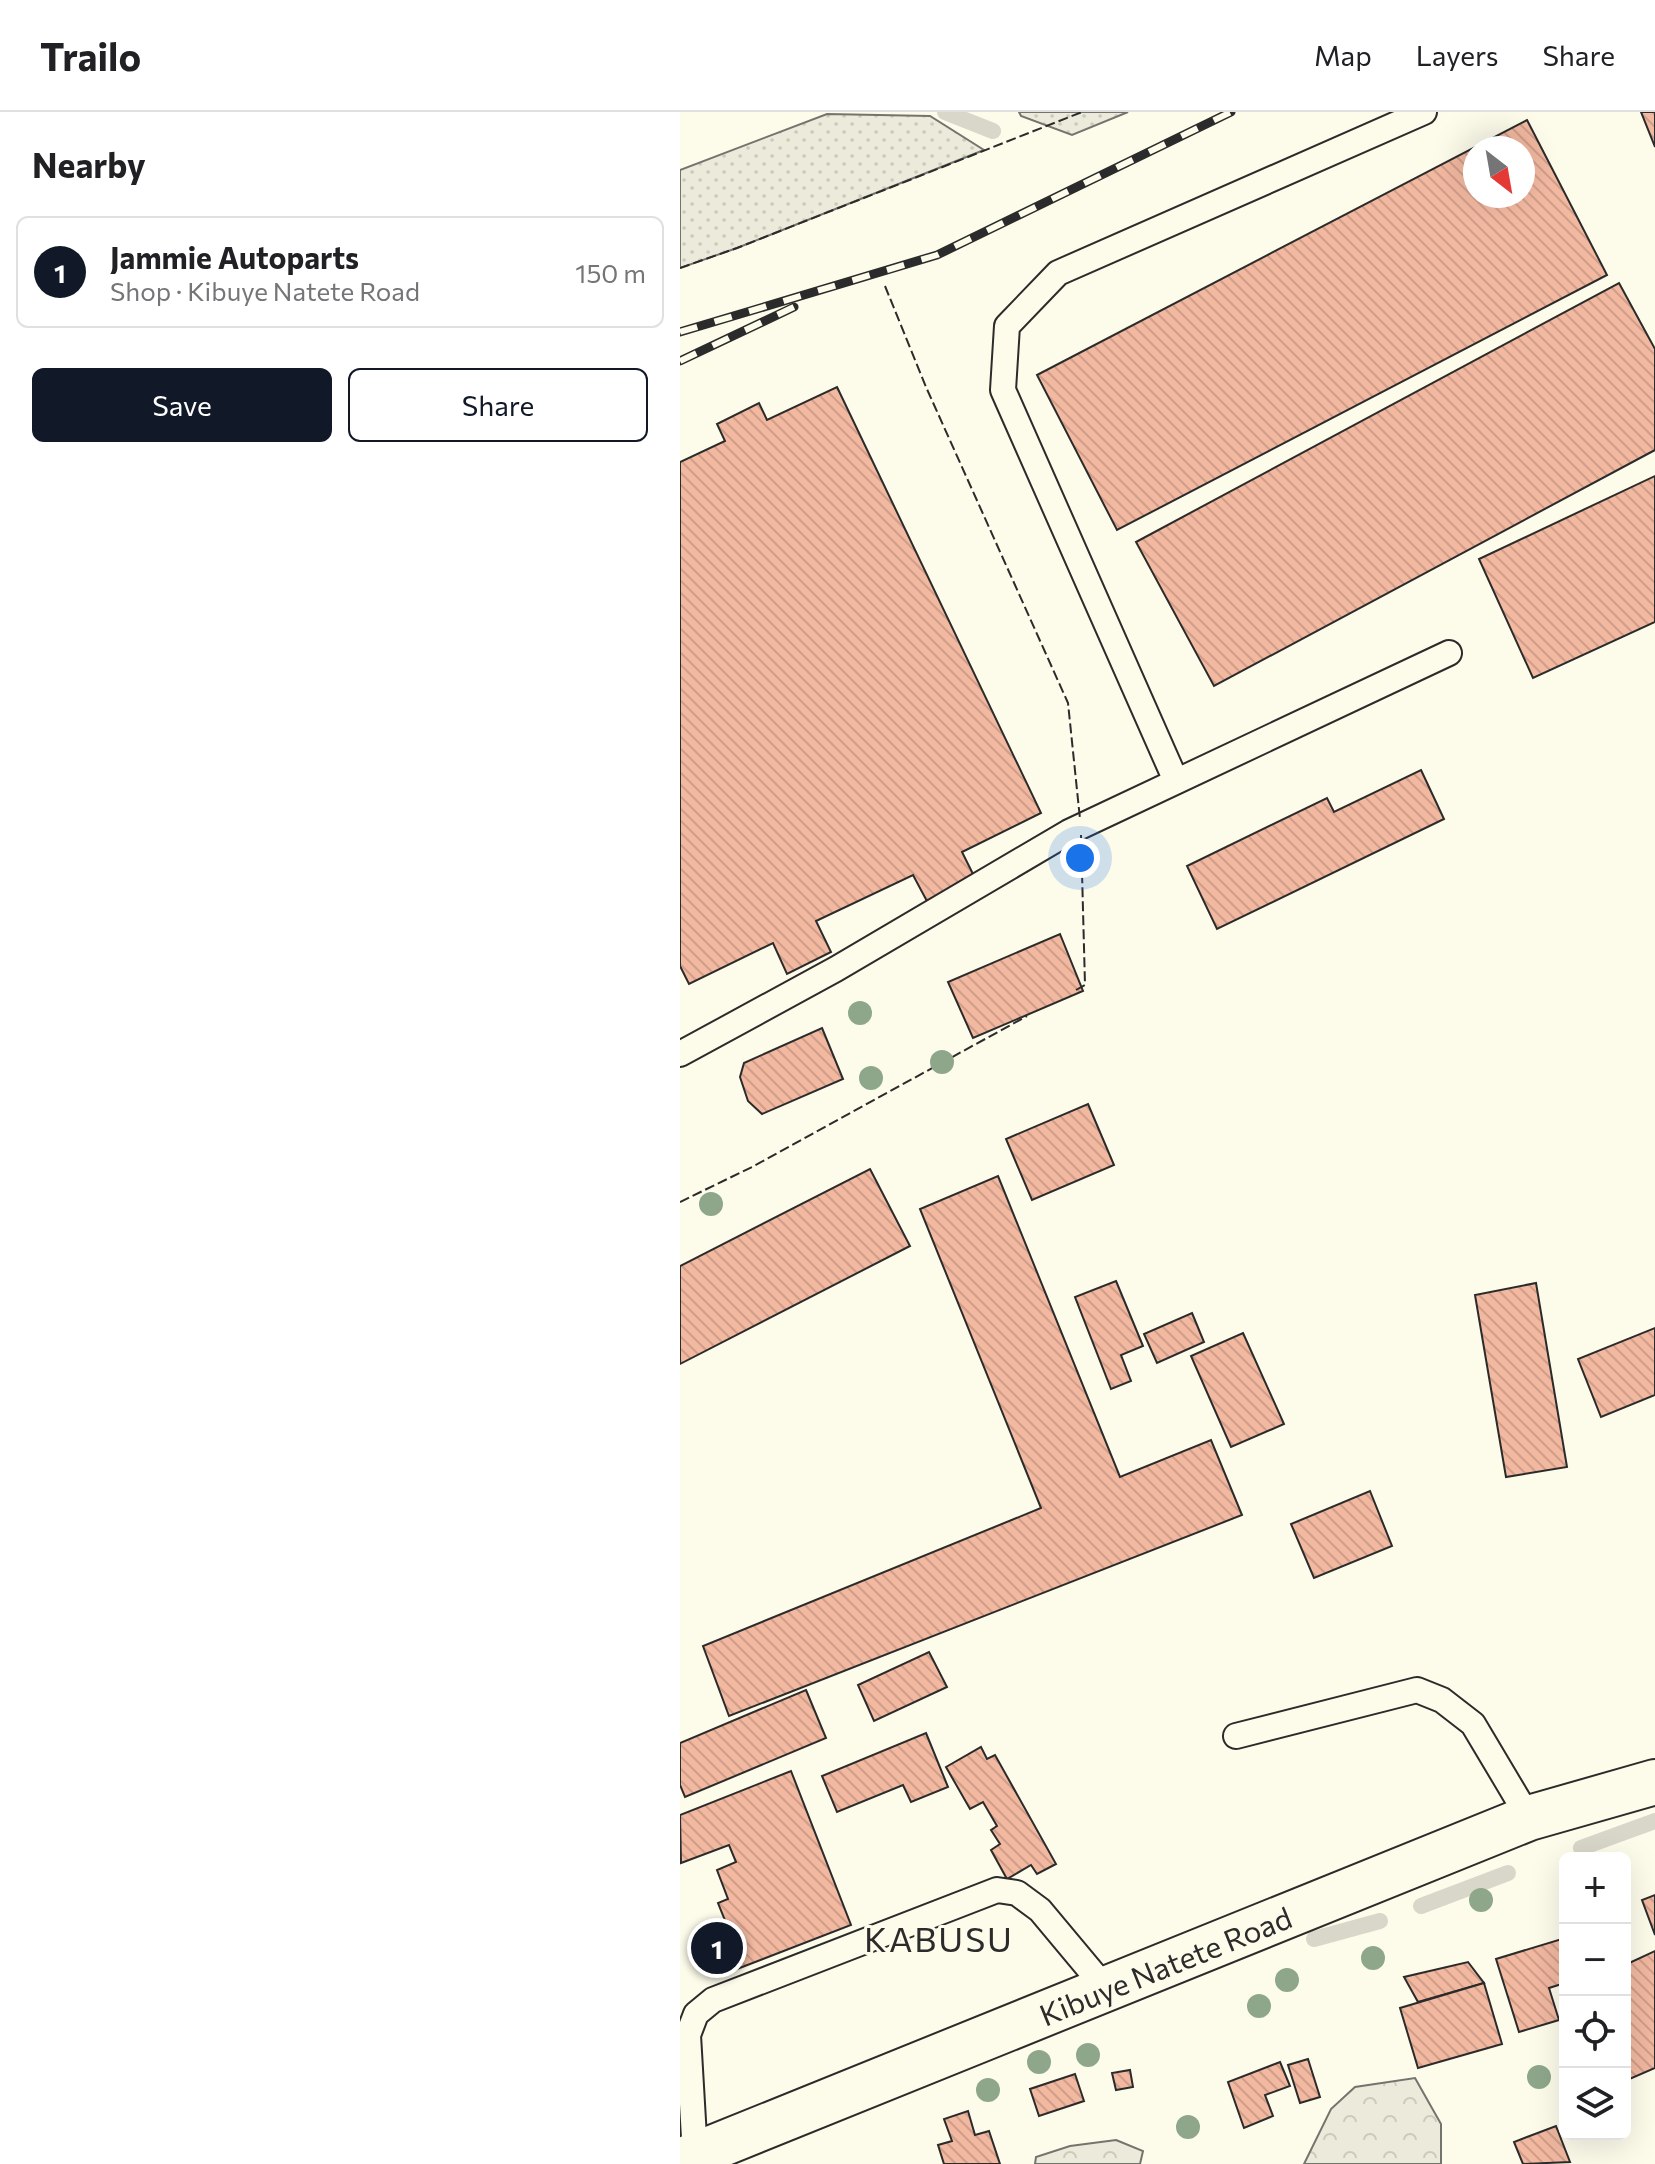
<!DOCTYPE html>
<html lang="en">
<head>
<meta charset="utf-8">
<style>
  body { margin:0; font-family:Commissioner,sans-serif; background:#f2f2f2; color:#202124 }
  .controls { position:absolute; right:24px; bottom:24px; display:grid; overflow:hidden; border-radius:12px; box-shadow:0 8px 32px #0002 }
  .controls button { width:72px; height:72px; display:grid; place-items:center; padding:0; border:0; border-bottom:2px solid #e0e0e0; background:#fff; color:#202124; font:40px sans-serif }
  .compass { position:absolute; left:783px; top:24px; width:72px; height:72px; border-radius:50%; background:#fff; box-shadow:0 8px 32px #0002; rotate:149deg }
  .you { position:absolute; left:400px; top:746px; width:28px; height:28px; margin:-20px; border:6px solid #fff; border-radius:50%; background:#1a73e8; box-shadow:0 0 0 12px #1a73e833 }
  .badge { display:grid; place-items:center; width:52px; height:52px; border-radius:50%; background:#111827; color:#fff; font-size:26px; font-weight:700 }
  .pin { position:absolute; translate:-50% -50%; border:4px solid #fff; box-shadow:0 2px 8px #0006 }
  .list { margin:0; padding:0; list-style:none }
  h2 { display:flex; justify-content:space-between; align-items:center; height:104px; margin:0; padding:0 32px; font-size:34px }
  h2 small { font-size:26px; font-weight:400; color:#757577 }
  .list li { display:grid; grid-template-columns:52px 1fr auto; gap:24px; align-items:center; box-sizing:border-box; height:112px; margin:0 16px 16px; padding:0 16px; border:2px solid #e0e0e0; border-radius:12px }
  .list b { display:block; font-size:30px; white-space:nowrap }
  .list p { margin:0; font-size:26px; white-space:nowrap; color:#757577 }
  .list em { font-size:26px; font-style:normal; color:#757577 }
  .actions { display:flex; gap:16px; padding:24px 32px }
  .actions a { flex:1; padding:18px 0; border:2px solid #111827; border-radius:12px; text-align:center; font-size:28px; color:#111827 }
  .actions .main { background:#111827; color:#fff }
  .icon { flex:none; width:44px; height:44px; fill:none; stroke:currentColor; stroke-width:2; stroke-linecap:round; stroke-linejoin:round }
  .map { position:relative; flex:none; width:975px; height:2052px; overflow:hidden }
  header { display:flex; align-items:center; gap:48px; box-sizing:border-box; height:112px; padding:0 40px; background:#fff; border-bottom:2px solid #e0e0e0 }
  header strong { font-size:38px }
  nav { display:flex; gap:44px; margin-inline-start:auto; font-size:28px }
  main { display:flex }
  aside { flex:1; background:#fff }
  .map>svg:first-child { display:block }
  .grass { fill:url(#grass-dots); stroke:#74746e; stroke-width:2 }
  .forest { fill:url(#forest-crowns); stroke:#74746e; stroke-width:2 }
  .lines { fill:none; stroke-linecap:round; stroke-linejoin:round }
  .stream { stroke:#d8d7c9; stroke-width:16 }
  .building { fill:url(#building-back-hatch); stroke:#2b2b2b; stroke-width:2; fill-rule:evenodd }
  .lane-casing { stroke:#2b2b2b; stroke-width:28 }
  .primary-casing { stroke:#2b2b2b; stroke-width:48 }
  .lane { stroke:#fdfbea; stroke-width:24 }
  .primary { stroke:#fdfbea; stroke-width:44 }
  .rail-casing { stroke:#2b2b2b; stroke-width:9 }
  .rail { stroke:#fdfbea; stroke-width:6; stroke-dasharray:18; stroke-linecap:butt }
  .fence { stroke:#2b2b2b; stroke-width:2; stroke-dasharray:10 4; stroke-linecap:butt }
  .tree { fill:#8ea78a }
  .labels { text-anchor:middle; dominant-baseline:central; stroke-width:6; stroke-linejoin:round; paint-order:stroke }
  .street-label { font-size:30px; fill:#2b2b2b; stroke:#fdfbea }
  .quarter-label { font-size:34px; letter-spacing:2px; fill:#2b2b2b; stroke:#fdfbea }
</style>
</head>
<body>
<header>
<strong>Trailo</strong>
<nav><a>Map</a><a>Layers</a><a>Share</a></nav>
</header>
<main>
<aside>
<h2>Nearby<small></small></h2>
<ul class="list">
<li><span class="badge">1</span><div><b>Jammie Autoparts</b><p>Shop · Kibuye Natete Road</p></div><em>150 m</em></li>
</ul>
<div class="actions"><a class="main">Save</a><a>Share</a></div>
</aside>
<div class="map">
<svg width="975" height="2052" viewBox="0 0 975 2052">
  <defs>
    <pattern id="grass-dots" width="8" height="8" patternUnits="userSpaceOnUse" patternTransform="scale(2)"><rect width="8" height="8" fill="#ecebdb"/><path d="M2 2h.1M6 6h.1" fill="none" stroke="#cbcabc" stroke-width="1.8" stroke-linecap="round"/></pattern>
    <pattern id="forest-crowns" width="20" height="18" patternUnits="userSpaceOnUse" patternTransform="scale(2)"><rect width="20" height="18" fill="#ecebdb"/><path d="M2 6a3 3 0 1 1 6 0M12 15a3 3 0 1 1 6 0" fill="none" stroke="#cbcabc"/></pattern>
    <pattern id="building-back-hatch" width="6" height="6" patternUnits="userSpaceOnUse" patternTransform="scale(2)"><rect width="6" height="6" fill="#f2b8a0"/><path d="M-1 5l2 2M0 0l6 6M5-1l2 2" fill="none" stroke="#d09e8a"/></pattern>
  </defs>
  <rect width="100%" height="100%" fill="#fdfbea"/>
  <!-- grass -->
  <g class="grass">
    <polygon points="339,0 448,0 392,23 341,4"/>
    <polygon points="147,2 250,4 304,38 57,136 0,156 0,58"/>
  </g>
  <!-- forest -->
  <g class="forest">
    <polygon points="735,1966 761,2012 761,2052 624,2052 651,1997 675,1975"/>
    <polygon points="436,2028 463,2039 460,2052 355,2052 356,2045 390,2034"/>
  </g>
  <g class="lines">
    <!-- stream -->
    <g class="stream">
      <polyline points="265,0 313,19"/>
      <polyline points="901,1736 975,1709"/>
      <polyline points="741,1794 828,1761"/>
      <polyline points="634,1827 700,1809"/>
    </g>
  </g>
  <!-- building -->
  <g class="building">
    <polygon points="961,0 975,0 975,35"/>
    <path d="M847 8 927 163 437 418 357 263ZM795 36H843V84H795Z"/>
    <polygon points="939,171 975,237 975,338 534,574 456,430"/>
    <polygon points="157,275 361,701 282,740 297,770 249,793 233,763 136,809 151,840 107,862 93,831 9,872 0,854 0,350 45,329 37,312 79,291 87,308"/>
    <polygon points="975,364 975,510 853,566 799,447"/>
    <polygon points="741,658 764,707 537,817 507,754 647,686 654,700"/>
    <polygon points="380,822 403,879 293,926 268,870"/>
    <polygon points="142,916 163,967 82,1002 68,989 60,965 64,951"/>
    <polygon points="408,992 434,1053 352,1088 326,1027"/>
    <polygon points="190,1057 230,1134 0,1252 0,1154"/>
    <polygon points="318,1064 440,1365 531,1328 562,1403 49,1604 23,1534 361,1396 240,1097"/>
    <polygon points="436,1169 463,1234 441,1243 451,1269 431,1277 395,1185"/>
    <polygon points="856,1171 887,1355 826,1365 795,1183"/>
    <polygon points="512,1201 524,1230 477,1251 464,1222"/>
    <polygon points="975,1216 975,1283 921,1305 898,1247"/>
    <polygon points="563,1221 604,1312 551,1335 511,1244"/>
    <polygon points="690,1379 712,1434 634,1466 611,1412"/>
    <polygon points="249,1540 267,1575 194,1609 178,1573"/>
    <polygon points="126,1578 146,1626 5,1685 0,1673 0,1631"/>
    <polygon points="246,1621 268,1675 231,1690 223,1673 157,1700 142,1664"/>
    <polygon points="301,1635 307,1647 315,1643 376,1752 357,1762 351,1753 327,1767 311,1738 320,1732 311,1718 317,1714 303,1690 290,1697 266,1655"/>
    <polygon points="111,1659 171,1813 39,1864 26,1830 50,1821 38,1791 48,1787 37,1758 56,1750 49,1733 1,1751 0,1703"/>
    <polygon points="975,1783 975,1823 962,1788"/>
    <polygon points="885,1826 885,1871 869,1876 879,1908 839,1920 816,1847"/>
    <polygon points="975,1839 975,1956 945,1969 945,1853"/>
    <polygon points="788,1850 804,1871 738,1890 724,1865"/>
    <polygon points="804,1871 822,1932 738,1956 720,1896"/>
    <polygon points="628,1947 640,1985 620,1991 608,1953"/>
    <polygon points="600,1950 610,1974 585,1983 593,2004 564,2016 548,1970"/>
    <polygon points="450,1958 453,1975 436,1978 432,1961"/>
    <polygon points="395,1962 404,1989 359,2004 350,1977"/>
    <polygon points="288,1999 295,2023 309,2019 320,2052 264,2052 258,2033 272,2029 264,2007"/>
    <polygon points="876,2014 890,2050 843,2052 834,2030"/>
  </g>
  <g class="lines">
    <!-- lane casing -->
    <g class="lane-casing">
      <g id="lane">
        <polyline points="496,669 323,278 327,214 378,161 744,0"/>
        <polyline points="0,942 156,857 389,720 769,541"/>
        <polyline points="556,1624 737,1578 762,1588 793,1612 849,1706"/>
        <polyline points="15,2043 8,1923 16,1902 33,1888 317,1778 337,1781 360,1798 426,1877"/>
      </g>
    </g>
    <!-- primary casing -->
    <g class="primary-casing">
      <polyline id="primary" points="0,2049 849,1706 975,1670"/>
    </g>
    <!-- lane -->
    <use href="#lane" class="lane"/>
    <!-- primary -->
    <use href="#primary" class="primary"/>
    <!-- rail casing -->
    <g class="rail-casing">
      <g id="rail">
        <polyline points="0,220 257,143 551,0"/>
        <polyline points="0,249 114,195"/>
      </g>
    </g>
    <!-- rail -->
    <use href="#rail" class="rail"/>
    <!-- fence -->
    <g class="fence">
      <polyline points="0,156 57,136 402,0"/>
      <polyline points="205,174 246,275 388,591 400,707"/>
      <polyline points="396,878 405,873 401,723"/>
      <polyline points="0,1090 72,1055 347,904"/>
    </g>
  </g>
  <!-- trees -->
  <g class="tree">
    <circle cx="180" cy="901" r="12"/>
    <circle cx="262" cy="950" r="12"/>
    <circle cx="191" cy="966" r="12"/>
    <circle cx="31" cy="1092" r="12"/>
    <circle cx="801" cy="1788" r="12"/>
    <circle cx="693" cy="1846" r="12"/>
    <circle cx="607" cy="1868" r="12"/>
    <circle cx="579" cy="1894" r="12"/>
    <circle cx="408" cy="1943" r="12"/>
    <circle cx="359" cy="1950" r="12"/>
    <circle cx="859" cy="1965" r="12"/>
    <circle cx="308" cy="1978" r="12"/>
    <circle cx="508" cy="2015" r="12"/>
  </g>
  <g class="labels">
    <!-- street labels -->
    <g class="street-label">
      <text transform="translate(485 1853) rotate(-22)">Kibuye Natete Road</text>
    </g>
    <!-- quarter labels -->
    <g class="quarter-label">
      <text x="259" y="1826">KABUSU</text>
    </g>
  </g>
</svg>
<div class="controls">
<button>+</button>
<button>−</button>
<button><svg class="icon" aria-label="locate" viewBox="0 0 24 24"><circle cx="12" cy="12" r="6"/><path d="M12 2v4M12 18v4M2 12h4M18 12h4"/></svg></button>
<button><svg class="icon" aria-label="layers" viewBox="0 0 24 24"><path d="M12 4l9 5-9 5-9-5zM3 14l9 5 9-5"/></svg></button>
</div>
<svg class="compass" viewBox="-18 -18 36 36"><path d="M0-13l5 13h-10z" fill="#e53935"/><path d="M0 13l5-13h-10z" fill="#757577"/></svg>
<div class="you"></div>
<div class="pin badge" style="left:37px;top:1836px">1</div>
</div>
</main>
</body>
</html>
